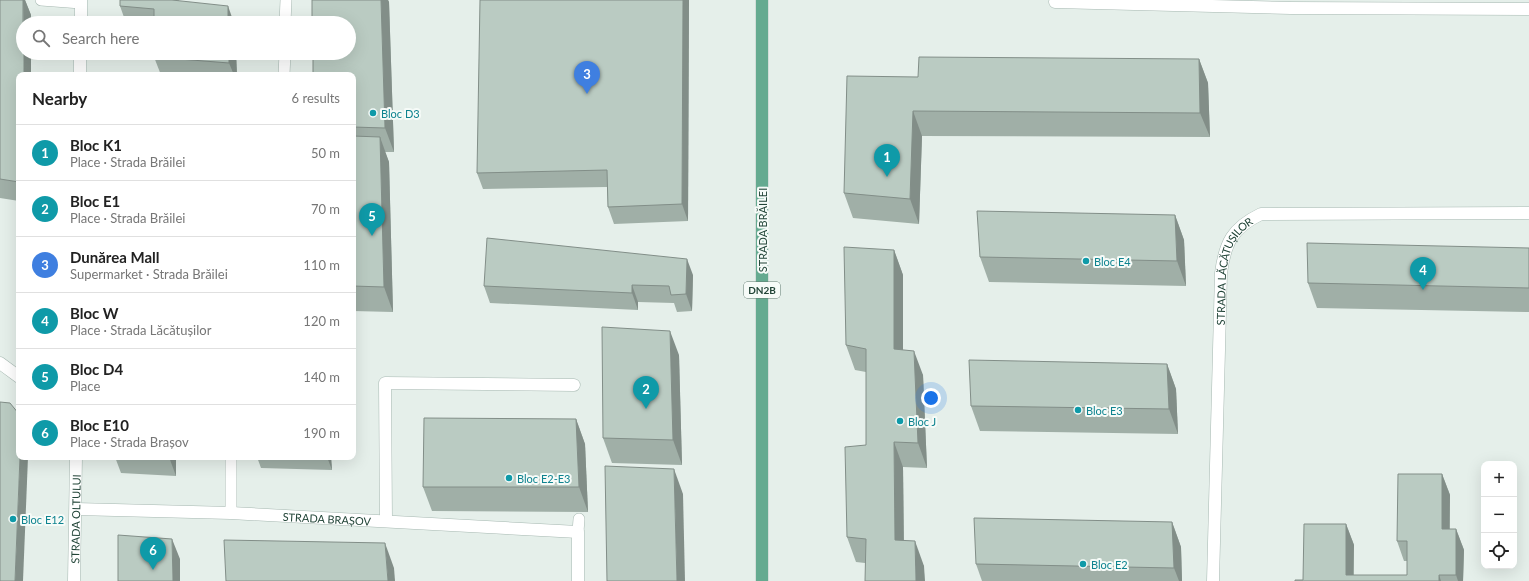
<!DOCTYPE html>
<html lang="en">
<head>
<meta charset="utf-8">
<style>
  body { margin:0; font-family:Lato,sans-serif; background:#f2f2f2; color:#222 }
  .controls { position:absolute; right:12px; bottom:12px; display:grid; overflow:hidden; border-radius:8px; box-shadow:0 4px 16px #0002 }
  .controls button { width:36px; height:36px; display:grid; place-items:center; padding:0; border:0; border-bottom:1px solid #e0e0e0; background:#fff; color:#222; font:20px sans-serif }
  .you { position:absolute; left:931px; top:398px; width:14px; height:14px; margin:-10px; border:3px solid #fff; border-radius:50%; background:#1a73e8; box-shadow:0 0 0 6px #1a73e833 }
  .badge { display:grid; place-items:center; width:26px; height:26px; border-radius:50%; background:#854338; color:#fff; font-size:13px; font-weight:700 }
  .pin { position:absolute; translate:-50% -33px; filter:drop-shadow(0 1px 2px #0008) }
  .pin::after { content:''; position:absolute; top:21px; width:14px; height:12px; background:inherit; clip-path:polygon(0 0,100% 0,50% 100%) }
  .list { margin:0; padding:0; list-style:none }
  h2 { display:flex; justify-content:space-between; align-items:center; height:52px; margin:0; padding:0 16px; font-size:17px }
  h2 small { font-size:13px; font-weight:400; color:#767676 }
  .list li { display:grid; grid-template-columns:26px 1fr auto; gap:12px; align-items:center; box-sizing:border-box; height:56px; padding:0 16px; border-top:1px solid #e0e0e0 }
  .list b { display:block; font-size:15px; white-space:nowrap }
  .list p { margin:0; font-size:13px; white-space:nowrap; color:#767676 }
  .list em { font-size:13px; font-style:normal; color:#767676 }
  .icon { flex:none; width:22px; height:22px; fill:none; stroke:currentColor; stroke-width:2; stroke-linecap:round; stroke-linejoin:round }
  .map { position:relative; flex:none; width:1529px; height:581px; overflow:hidden }
  .search { position:absolute; background:#fff; box-shadow:0 4px 16px #0002; left:16px; top:16px; width:340px; height:44px; display:flex; align-items:center; gap:10px; box-sizing:border-box; padding:0 14px; border-radius:22px; color:#767676; font-size:15px }
  .panel { position:absolute; background:#fff; box-shadow:0 4px 16px #0002; left:16px; top:72px; width:340px; height:388px; border-radius:8px }
  .map>svg:first-child { display:block }
  .lines { fill:none; stroke-linecap:round; stroke-linejoin:round }
  .service-casing { stroke:#a6b8b1; stroke-width:12 }
  .pedestrian-casing { stroke:#a6b8b1; stroke-width:13 }
  .minor-casing { stroke:#a6b8b1; stroke-width:13 }
  .tertiary-casing { stroke:#a6b8b1; stroke-width:13 }
  .primary-casing { stroke:#c1cbc7; stroke-width:13 }
  .service { stroke:#fff; stroke-width:11 }
  .pedestrian { stroke:#fff; stroke-width:12 }
  .minor { stroke:#fff; stroke-width:12 }
  .tertiary { stroke:#fff; stroke-width:12 }
  .primary { stroke:#65aa90; stroke-width:12 }
  .wall { fill:#a0afa7 }
  .shaded-wall { fill:#828e88 }
  .building { fill:#bacbc2; stroke:#828e88 }
  .culture-dot { fill:#0f9aa8; stroke:#f6fbf8; stroke-width:1.5 }
  .labels { text-anchor:middle; dominant-baseline:central; stroke-width:4; stroke-linejoin:round; paint-order:stroke }
  .shield { fill:#f6fbf8; stroke:#617b71; stroke-width:1 }
  .shield-label { font-size:10px; font-weight:bold; fill:#214437 }
  .culture-label { font-size:11px; fill:#0d838f; stroke:#f6fbf8; text-anchor:start }
  .street-label { font-size:11px; fill:#214437; stroke:#f6fbf8 }
</style>
</head>
<body>
<div class="map">
<svg width="1529" height="581" viewBox="0 0 1529 581">
  <rect width="100%" height="100%" fill="#e5efea"/>
  <g class="lines">
    <!-- service casing -->
    <g class="service-casing">
      <g id="service">
        <polyline points="41,0 81,3"/>
        <polyline points="285,23 286,0"/>
        <polyline points="284,75 285,53"/>
        <polyline points="231,513 231,457"/>
        <polyline points="578,532 579,519"/>
      </g>
    </g>
    <!-- pedestrian casing -->
    <g class="pedestrian-casing">
      <polyline id="pedestrian" points="1055,2 1291,8 1529,9"/>
    </g>
    <!-- minor casing -->
    <g class="minor-casing">
      <g id="minor">
        <polyline points="0,363 19,377"/>
        <path id="s1" d="M76 509 231 513 578 532V581"/>
        <polyline points="386,521 385,383 574,385"/>
        <path id="s2" d="M1213 581 1221 273C1225 243 1232 228 1261 214L1529 213"/>
      </g>
    </g>
    <!-- tertiary casing -->
    <g class="tertiary-casing">
      <g id="tertiary">
        <polyline points="81,23 81,0"/>
        <polyline points="80,75 80,53"/>
        <path id="s3" d="M74 581 76 457"/>
      </g>
    </g>
    <!-- primary casing -->
    <g class="primary-casing">
      <polyline id="primary" points="762,0 762,581"/>
    </g>
    <!-- service -->
    <use href="#service" class="service"/>
    <!-- pedestrian -->
    <use href="#pedestrian" class="pedestrian"/>
    <!-- minor -->
    <use href="#minor" class="minor"/>
    <!-- tertiary -->
    <use href="#tertiary" class="tertiary"/>
    <!-- primary -->
    <use href="#primary" class="primary"/>
  </g>
  <!-- wall -->
  <g class="wall">
    <polygon points="0,0 25,0 31,15 31,23 23,23 23,53 31,53 31,75 19,75 19,201 0,198"/>
    <polygon points="120,0 179,0 179,1 234,23 126,23 120,6"/>
    <polygon points="312,0 388,0 389,2 394,152 385,152 389,162 393,312 353,311 353,75"/>
    <polygon points="689,0 688,221 614,224 608,207 607,187 483,189 477,173"/>
    <polygon points="236,53 237,75 161,75 154,57"/>
    <polygon points="1199,59 1208,83 1210,137 922,136 919,224 853,218 844,193 918,77"/>
    <polygon points="1175,215 1184,240 1186,286 989,282 980,257"/>
    <polygon points="1529,248 1529,312 1317,308 1308,283"/>
    <polygon points="894,250 903,275 903,350 923,375 927,468 903,467 904,541 924,566 865,563 856,562 847,537 866,445 866,372 855,370 846,345"/>
    <polygon points="693,275 692,311 677,312 674,303 638,302 638,310 490,303 484,286"/>
    <polygon points="679,355 682,465 612,463 603,438"/>
    <polygon points="1167,364 1176,389 1178,434 980,431 971,406"/>
    <polygon points="576,419 585,444 588,512 432,511 423,487"/>
    <polygon points="115,457 176,457 176,476 121,473"/>
    <polygon points="257,457 331,457 332,470 261,468"/>
    <polygon points="1442,474 1450,495 1450,529 1456,529 1464,550 1463,581 1295,581 1303,580 1346,524 1354,545 1354,575 1407,575 1407,561 1404,561 1397,541"/>
    <polygon points="1172,522 1181,547 1182,581 982,581 976,564"/>
  </g>
  <!-- shaded-wall -->
  <g class="shaded-wall">
    <polygon points="23,0 25,0 31,15 31,23 24,23"/>
    <polygon points="381,0 388,0 389,2 394,152 385,128"/>
    <polygon points="683,0 689,0 688,221 682,204"/>
    <polygon points="228,6 234,23 228,23"/>
    <rect x="24" y="53" width="7" height="22"/>
    <polygon points="229,53 236,53 237,75 234,75 229,63"/>
    <polygon points="1199,59 1208,83 1210,137 1200,113"/>
    <polygon points="913,111 922,136 919,224 910,199"/>
    <polygon points="380,137 389,162 393,312 384,287"/>
    <polygon points="1175,215 1184,240 1186,286 1177,261"/>
    <polygon points="894,250 903,275 903,374 894,349"/>
    <polygon points="687,259 693,275 692,311 686,294"/>
    <polygon points="632,285 638,302 638,310 632,293"/>
    <polygon points="670,331 679,355 682,465 673,440"/>
    <polygon points="914,351 923,375 927,468 918,443"/>
    <polygon points="1167,364 1176,389 1178,434 1169,409"/>
    <polygon points="576,419 585,444 588,512 579,487"/>
    <polygon points="894,442 903,467 904,565 895,540"/>
    <polygon points="20,457 28,457 23,581 15,581"/>
    <polygon points="169,457 176,457 176,476"/>
    <polygon points="327,457 331,457 332,470"/>
    <polygon points="674,469 683,494 685,581 677,581"/>
    <polygon points="1442,474 1450,495 1449,549 1442,529"/>
    <polygon points="1172,522 1181,547 1182,581 1179,581 1174,568"/>
    <polygon points="1346,524 1354,545 1353,581 1346,575"/>
    <polygon points="1456,529 1464,550 1463,581 1458,581 1456,575"/>
    <polygon points="172,539 180,559 180,581 173,581"/>
    <polygon points="915,541 924,566 925,581 916,581"/>
    <polygon points="385,543 394,568 395,581 388,581"/>
    <polygon points="1439,575 1441,581 1439,581"/>
  </g>
  <!-- building -->
  <g class="building">
    <polygon points="0,0 23,0 23,53 24,53 24,75 19,75 19,182 0,179"/>
    <polygon points="120,0 172,0 228,6 228,23 154,23 154,9 120,6"/>
    <polygon points="312,0 381,0 385,128 353,127 353,75 313,75 313,53 349,53 349,23 312,23"/>
    <polygon points="480,0 683,0 682,204 608,207 607,170 477,173"/>
    <polygon points="154,53 229,53 229,63 154,57"/>
    <polygon points="919,57 1199,59 1200,113 913,111 910,199 844,193 847,76 918,77"/>
    <polygon points="353,136 380,137 384,287 353,286"/>
    <polygon points="977,211 1175,215 1177,261 980,257"/>
    <polygon points="487,238 687,259 686,294 671,295 669,286 632,285 632,293 484,286"/>
    <polygon points="1307,243 1529,248 1529,288 1308,283"/>
    <polygon points="844,247 894,250 894,349 914,351 918,443 894,442 895,540 915,541 916,581 865,581 866,539 847,537 845,447 866,445 866,349 846,345"/>
    <polygon points="602,327 670,331 673,440 603,438"/>
    <polygon points="969,360 1167,364 1169,409 971,406"/>
    <polygon points="0,402 10,403 19,414 19,457 20,457 15,581 0,581"/>
    <polygon points="424,418 576,419 579,487 423,487"/>
    <polygon points="605,466 674,469 677,581 607,581"/>
    <polygon points="1398,474 1442,474 1442,529 1456,529 1456,575 1439,575 1439,581 1295,581 1295,580 1303,580 1304,524 1346,524 1346,575 1407,575 1407,541 1397,541"/>
    <polygon points="974,518 1172,522 1174,568 976,564"/>
    <polygon points="118,535 172,539 173,581 118,581"/>
    <polygon points="224,540 385,543 388,581 226,581"/>
  </g>
  <!-- markers -->
  <g class="culture-dot">
    <circle cx="373" cy="113" r="4"/>
    <circle cx="1086" cy="261" r="4"/>
    <circle cx="1078" cy="410" r="4"/>
    <circle cx="900" cy="421" r="4"/>
    <circle cx="509" cy="478" r="4"/>
    <circle cx="13" cy="519" r="4"/>
    <circle cx="1083" cy="564" r="4"/>
  </g>
  <g class="labels">
    <!-- shield labels -->
    <rect class="shield" x="744" y="282" width="36" height="16" rx="3"/>
    <g class="shield-label">
      <text x="762" y="290">DN2B</text>
    </g>
    <!-- culture labels -->
    <g class="culture-label">
      <text x="381" y="113">Bloc D3</text>
      <text x="1094" y="261">Bloc E4</text>
      <text x="1086" y="410">Bloc E3</text>
      <text x="908" y="421">Bloc J</text>
      <text x="517" y="478">Bloc E2-E3</text>
      <text x="21" y="519">Bloc E12</text>
      <text x="1091" y="564">Bloc E2</text>
    </g>
    <!-- street labels -->
    <g class="street-label">
      <text transform="translate(762 230) rotate(-90)">STRADA BRĂILEI</text>
      <text stroke="none"><textPath href="#s2" startOffset="314">STRADA LĂCĂTUȘILOR</textPath></text>
      <text stroke="none"><textPath href="#s1" startOffset="251">STRADA BRAȘOV</textPath></text>
      <text stroke="none"><textPath href="#s3" startOffset="62">STRADA OLTULUI</textPath></text>
    </g>
  </g>
</svg>
<div class="controls">
<button>+</button>
<button>−</button>
<button><svg class="icon" aria-label="locate" viewBox="0 0 24 24"><circle cx="12" cy="12" r="6"/><path d="M12 2v4M12 18v4M2 12h4M18 12h4"/></svg></button>
</div>
<div class="you"></div>
<div class="pin badge" style="left:887px;top:177px;background:#0f9aa8">1</div>
<div class="pin badge" style="left:646px;top:409px;background:#0f9aa8">2</div>
<div class="pin badge" style="left:587px;top:94px;background:#3f7fe0">3</div>
<div class="pin badge" style="left:1423px;top:290px;background:#0f9aa8">4</div>
<div class="pin badge" style="left:372px;top:236px;background:#0f9aa8">5</div>
<div class="pin badge" style="left:153px;top:570px;background:#0f9aa8">6</div>
<div class="search"><svg class="icon" aria-label="search" viewBox="0 0 24 24"><circle cx="10" cy="10" r="6"/><path d="M15 15l6 6"/></svg>Search here</div>
<section class="panel">
<h2>Nearby<small>6 results</small></h2>
<ul class="list">
<li><span class="badge" style="background:#0f9aa8">1</span><div><b>Bloc K1</b><p>Place · Strada Brăilei</p></div><em>50 m</em></li>
<li><span class="badge" style="background:#0f9aa8">2</span><div><b>Bloc E1</b><p>Place · Strada Brăilei</p></div><em>70 m</em></li>
<li><span class="badge" style="background:#3f7fe0">3</span><div><b>Dunărea Mall</b><p>Supermarket · Strada Brăilei</p></div><em>110 m</em></li>
<li><span class="badge" style="background:#0f9aa8">4</span><div><b>Bloc W</b><p>Place · Strada Lăcătușilor</p></div><em>120 m</em></li>
<li><span class="badge" style="background:#0f9aa8">5</span><div><b>Bloc D4</b><p>Place</p></div><em>140 m</em></li>
<li><span class="badge" style="background:#0f9aa8">6</span><div><b>Bloc E10</b><p>Place · Strada Brașov</p></div><em>190 m</em></li>
</ul>
</section>
</div>
</body>
</html>
